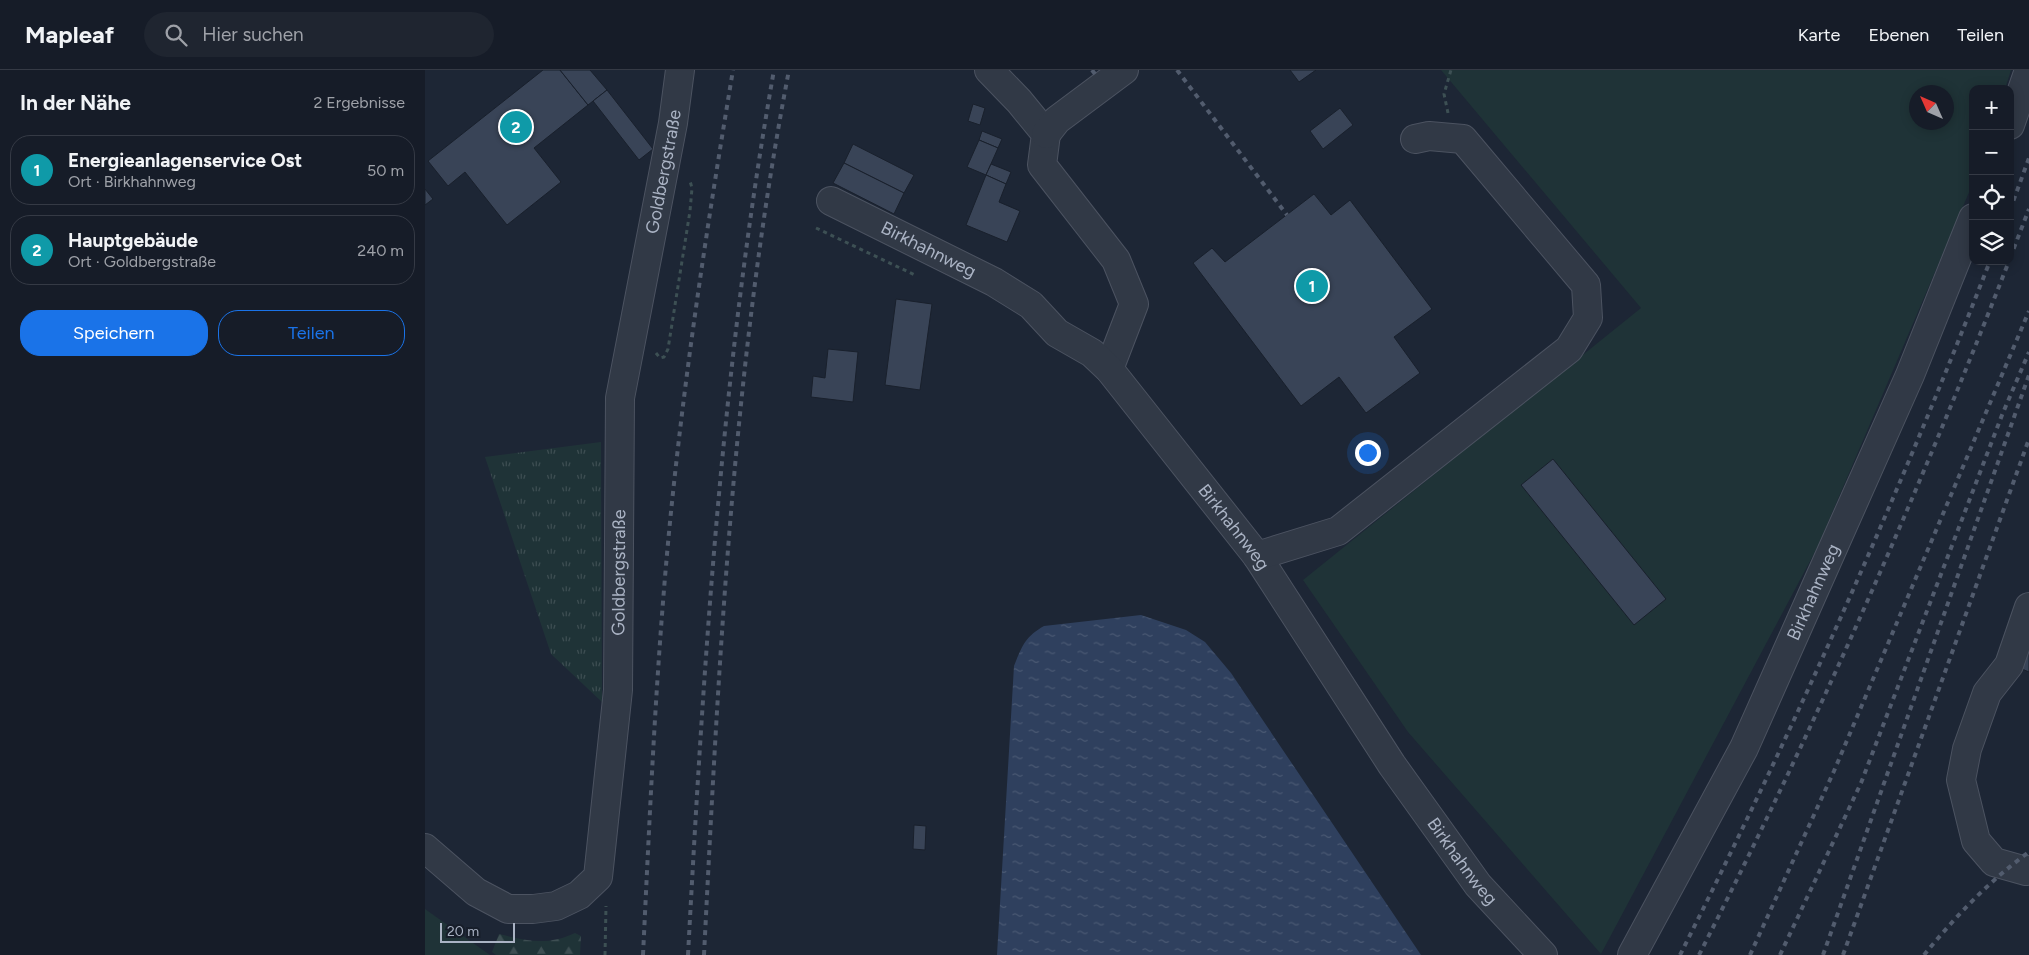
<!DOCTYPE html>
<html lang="de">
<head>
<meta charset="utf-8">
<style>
  body { margin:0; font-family:Figtree,sans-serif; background:#1f2530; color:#f1f3f6 }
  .controls { position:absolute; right:15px; top:15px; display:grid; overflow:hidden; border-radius:10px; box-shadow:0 2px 12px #0003 }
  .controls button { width:45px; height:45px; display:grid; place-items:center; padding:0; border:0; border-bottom:1px solid #353a45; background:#161c28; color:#f1f3f6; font:25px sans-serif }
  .compass { position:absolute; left:1484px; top:15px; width:45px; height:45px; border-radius:50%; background:#161c28; box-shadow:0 2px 12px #0003; rotate:315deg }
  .scale { position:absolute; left:15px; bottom:12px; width:75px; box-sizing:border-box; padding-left:5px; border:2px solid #aab3c4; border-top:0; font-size:14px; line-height:18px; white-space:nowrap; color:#aab3c4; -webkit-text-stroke:4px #171e2a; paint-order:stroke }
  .you { position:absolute; left:942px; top:382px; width:18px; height:18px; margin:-12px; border:4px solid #fff; border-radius:50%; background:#1a73e8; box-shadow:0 0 0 8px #1a73e833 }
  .badge { display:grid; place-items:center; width:32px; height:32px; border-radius:50%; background:#1a73e8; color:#fff; font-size:16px; font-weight:700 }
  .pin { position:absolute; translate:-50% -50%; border:2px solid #fff; box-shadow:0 1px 5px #0006 }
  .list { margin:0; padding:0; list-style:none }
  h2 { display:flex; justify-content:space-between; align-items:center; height:65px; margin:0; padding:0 20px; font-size:21px }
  h2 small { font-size:16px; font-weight:400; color:#9ea1a8 }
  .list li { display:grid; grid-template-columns:32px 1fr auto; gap:15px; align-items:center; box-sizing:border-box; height:70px; margin:0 10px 10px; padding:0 10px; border:1px solid #353a45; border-radius:20px }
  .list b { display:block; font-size:19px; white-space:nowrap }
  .list p { margin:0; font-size:16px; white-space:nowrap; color:#9ea1a8 }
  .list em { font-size:16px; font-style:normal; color:#9ea1a8 }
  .actions { display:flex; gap:10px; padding:15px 20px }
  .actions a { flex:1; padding:11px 0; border:1px solid #1a73e8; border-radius:20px; text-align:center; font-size:18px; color:#1a73e8 }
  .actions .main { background:#1a73e8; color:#fff }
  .icon { flex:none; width:28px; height:28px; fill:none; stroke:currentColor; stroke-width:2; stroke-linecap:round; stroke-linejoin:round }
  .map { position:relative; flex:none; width:1604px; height:885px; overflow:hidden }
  header { display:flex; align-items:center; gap:30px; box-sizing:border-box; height:70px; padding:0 25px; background:#161c28; border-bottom:1px solid #353a45 }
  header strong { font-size:24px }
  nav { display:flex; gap:28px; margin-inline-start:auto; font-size:18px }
  .search { width:350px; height:45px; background:#1f2530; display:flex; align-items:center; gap:12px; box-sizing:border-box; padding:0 18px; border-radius:28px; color:#9ea1a8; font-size:19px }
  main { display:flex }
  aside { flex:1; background:#161c28 }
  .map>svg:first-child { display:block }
  .grass { fill:url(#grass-tufts) }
  .forest { fill:url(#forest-firs) }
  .garden { fill:#1f3337; fill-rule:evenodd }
  .water { fill:url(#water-ripples) }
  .building { fill:#394457; stroke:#19202c }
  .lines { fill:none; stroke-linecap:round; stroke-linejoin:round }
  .minor-casing { stroke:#4c5361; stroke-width:30 }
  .path { stroke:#3d5054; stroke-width:3; stroke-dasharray:4 4; stroke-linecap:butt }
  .minor { stroke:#313946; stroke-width:28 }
  .rail { stroke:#525c6e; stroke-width:4; stroke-dasharray:5 5; stroke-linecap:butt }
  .labels { text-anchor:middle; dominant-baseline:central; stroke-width:4; stroke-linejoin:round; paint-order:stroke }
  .street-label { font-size:18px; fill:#aab3c4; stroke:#171e2a }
</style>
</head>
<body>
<header>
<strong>Mapleaf</strong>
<div class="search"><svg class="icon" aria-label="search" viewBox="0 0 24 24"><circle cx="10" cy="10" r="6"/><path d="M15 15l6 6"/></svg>Hier suchen</div>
<nav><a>Karte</a><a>Ebenen</a><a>Teilen</a></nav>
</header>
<main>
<aside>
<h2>In der Nähe<small>2 Ergebnisse</small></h2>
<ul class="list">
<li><span class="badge" style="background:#0f9aa8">1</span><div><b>Energieanlagenservice Ost</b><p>Ort · Birkhahnweg</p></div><em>50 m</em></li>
<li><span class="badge" style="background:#0f9aa8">2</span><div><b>Hauptgebäude</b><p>Ort · Goldbergstraße</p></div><em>240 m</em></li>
</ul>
<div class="actions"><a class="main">Speichern</a><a>Teilen</a></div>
</aside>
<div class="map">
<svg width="1604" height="885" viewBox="0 0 1604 885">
  <defs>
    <pattern id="grass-tufts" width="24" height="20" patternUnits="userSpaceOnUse" patternTransform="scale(1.25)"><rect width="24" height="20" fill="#1f3337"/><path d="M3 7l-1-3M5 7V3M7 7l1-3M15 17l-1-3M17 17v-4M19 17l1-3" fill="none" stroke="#3d4e52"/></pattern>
    <pattern id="forest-firs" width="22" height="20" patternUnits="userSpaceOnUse" patternTransform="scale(1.25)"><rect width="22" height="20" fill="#1f3337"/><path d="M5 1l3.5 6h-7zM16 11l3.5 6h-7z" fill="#3d4e52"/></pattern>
    <pattern id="water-ripples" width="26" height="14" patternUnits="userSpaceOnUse" patternTransform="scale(1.25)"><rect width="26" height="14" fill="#2f405e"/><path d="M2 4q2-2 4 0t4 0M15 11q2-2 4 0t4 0" fill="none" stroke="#4a5973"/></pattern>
  </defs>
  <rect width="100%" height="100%" fill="#1d2635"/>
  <!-- grass -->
  <polygon class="grass" points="176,372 177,632 126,584 60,387"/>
  <!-- forest -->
  <path class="forest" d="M150 863 156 866 155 885H71L67 882 74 864C103 871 122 876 150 863Z"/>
  <!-- garden -->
  <g class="garden">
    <path d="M1016 0H1586L1580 19H1548V113L1392 478 1176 884 983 662 878 510 1216 238ZM1492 22H1522V52H1492Z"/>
    <polygon points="0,839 65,885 0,885"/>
  </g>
  <!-- water -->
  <path class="water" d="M716 545 761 560 780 572 806 603 996 885H572L589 596C597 576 600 567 619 556Z"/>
  <!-- building -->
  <g class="building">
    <polygon points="118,0 135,0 163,35 109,78 136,112 82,155 40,102 23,116 3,91"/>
    <polygon points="135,0 165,0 182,20 163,35"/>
    <polygon points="865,0 891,0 874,12"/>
    <polygon points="182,20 228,79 214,90 168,31"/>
    <polygon points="548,34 560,38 555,55 543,51"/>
    <polygon points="915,38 928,55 898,79 885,61"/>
    <polygon points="557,61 577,69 573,78 554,70"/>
    <polygon points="554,70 573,78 561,105 542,97"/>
    <polygon points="428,74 489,105 479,123 419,93"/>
    <polygon points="419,93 479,123 469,144 408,113"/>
    <polygon points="566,94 586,102 581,114 561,105"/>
    <polygon points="561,105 581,114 574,132 595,141 582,172 541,155"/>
    <polygon points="0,119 8,129 0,135"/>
    <polygon points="889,124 906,145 925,130 1007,239 969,267 995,303 941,343 914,307 876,336 768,193 787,178 800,192"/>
    <polygon points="471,229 507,234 495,320 460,315"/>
    <polygon points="403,279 433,282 428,332 386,327 388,306 400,308"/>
    <polygon points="1128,389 1241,529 1209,555 1096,415"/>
    <polygon points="1604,579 1604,602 1597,599"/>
    <polygon points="489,755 501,756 500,780 488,779"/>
  </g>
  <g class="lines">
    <!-- minor casing -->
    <g class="minor-casing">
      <g id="minor">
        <polyline points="564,0 594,31 621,64 617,95 691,190 709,234 684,299"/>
        <polyline points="1585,55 1604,0"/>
        <polyline points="621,64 632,50 699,0"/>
        <path id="s1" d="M406 131 569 212 606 235 632 263 667 283 684 299 832 486 967 695 1053 815 1118 885"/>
        <polyline points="832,486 913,461 1144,279 1163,248 1161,215 1038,69 1004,66 990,69"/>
        <polyline points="1604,537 1584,595 1562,623 1542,679 1536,710 1551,771 1569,792 1601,801 1604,800"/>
        <path id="s2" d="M0 778 51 822 83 839H108L131 836 154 825 173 807 193 620 195 328 248 53 255 0"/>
        <path id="s3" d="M1207 885 1319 678 1485 305 1548 148"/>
      </g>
    </g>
    <!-- path -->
    <g class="path">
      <polyline points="1023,43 1019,24 1026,0"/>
      <polyline points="391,158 492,206"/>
      <polyline points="231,283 235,288 239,287 243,279 265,141 267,118 265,111"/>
      <polyline points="180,885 181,836"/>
    </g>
    <!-- minor -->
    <use href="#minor" class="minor"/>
    <!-- rail -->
    <g class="rail">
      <polyline points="667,0 670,4"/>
      <polyline points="752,0 862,145"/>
      <polyline points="1585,140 1604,88"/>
      <polyline points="1585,188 1604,139"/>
      <path d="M218 885C225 741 231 596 245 452 260 300 283 150 308 0"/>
      <path d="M263 885C279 588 297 293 349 0"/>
      <path d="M279 885C294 589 308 291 364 0"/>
      <path d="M1255 885C1369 659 1473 427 1565 191"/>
      <path d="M1274 885C1389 659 1492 427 1584 191"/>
      <polyline points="1325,885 1409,701 1604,241"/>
      <polyline points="1355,885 1436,713 1577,345 1604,282"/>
      <polyline points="1398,885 1604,305"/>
      <polyline points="1418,885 1604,369"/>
      <path d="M1499 885C1530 847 1564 811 1604 782"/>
    </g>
  </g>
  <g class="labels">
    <!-- street labels -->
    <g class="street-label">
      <text stroke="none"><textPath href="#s2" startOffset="914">Goldbergstraße</textPath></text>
      <text stroke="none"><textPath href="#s1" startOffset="109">Birkhahnweg</textPath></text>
      <text stroke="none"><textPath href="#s1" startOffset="529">Birkhahnweg</textPath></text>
      <text stroke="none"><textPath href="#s2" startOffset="509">Goldbergstraße</textPath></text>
      <text stroke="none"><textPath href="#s3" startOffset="406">Birkhahnweg</textPath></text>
      <text stroke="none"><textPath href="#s1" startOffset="934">Birkhahnweg</textPath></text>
    </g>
  </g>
</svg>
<div class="controls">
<button>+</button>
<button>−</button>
<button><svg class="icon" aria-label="locate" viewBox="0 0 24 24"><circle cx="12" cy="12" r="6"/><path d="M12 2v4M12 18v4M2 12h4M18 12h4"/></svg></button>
<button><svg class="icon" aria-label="layers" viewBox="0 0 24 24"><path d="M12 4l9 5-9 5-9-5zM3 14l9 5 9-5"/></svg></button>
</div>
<svg class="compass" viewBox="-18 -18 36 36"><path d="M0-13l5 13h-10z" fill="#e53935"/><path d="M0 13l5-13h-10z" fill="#9ea1a8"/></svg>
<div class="scale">20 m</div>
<div class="you"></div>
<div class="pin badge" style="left:887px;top:216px;background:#0f9aa8">1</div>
<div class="pin badge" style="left:91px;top:57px;background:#0f9aa8">2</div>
</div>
</main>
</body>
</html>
